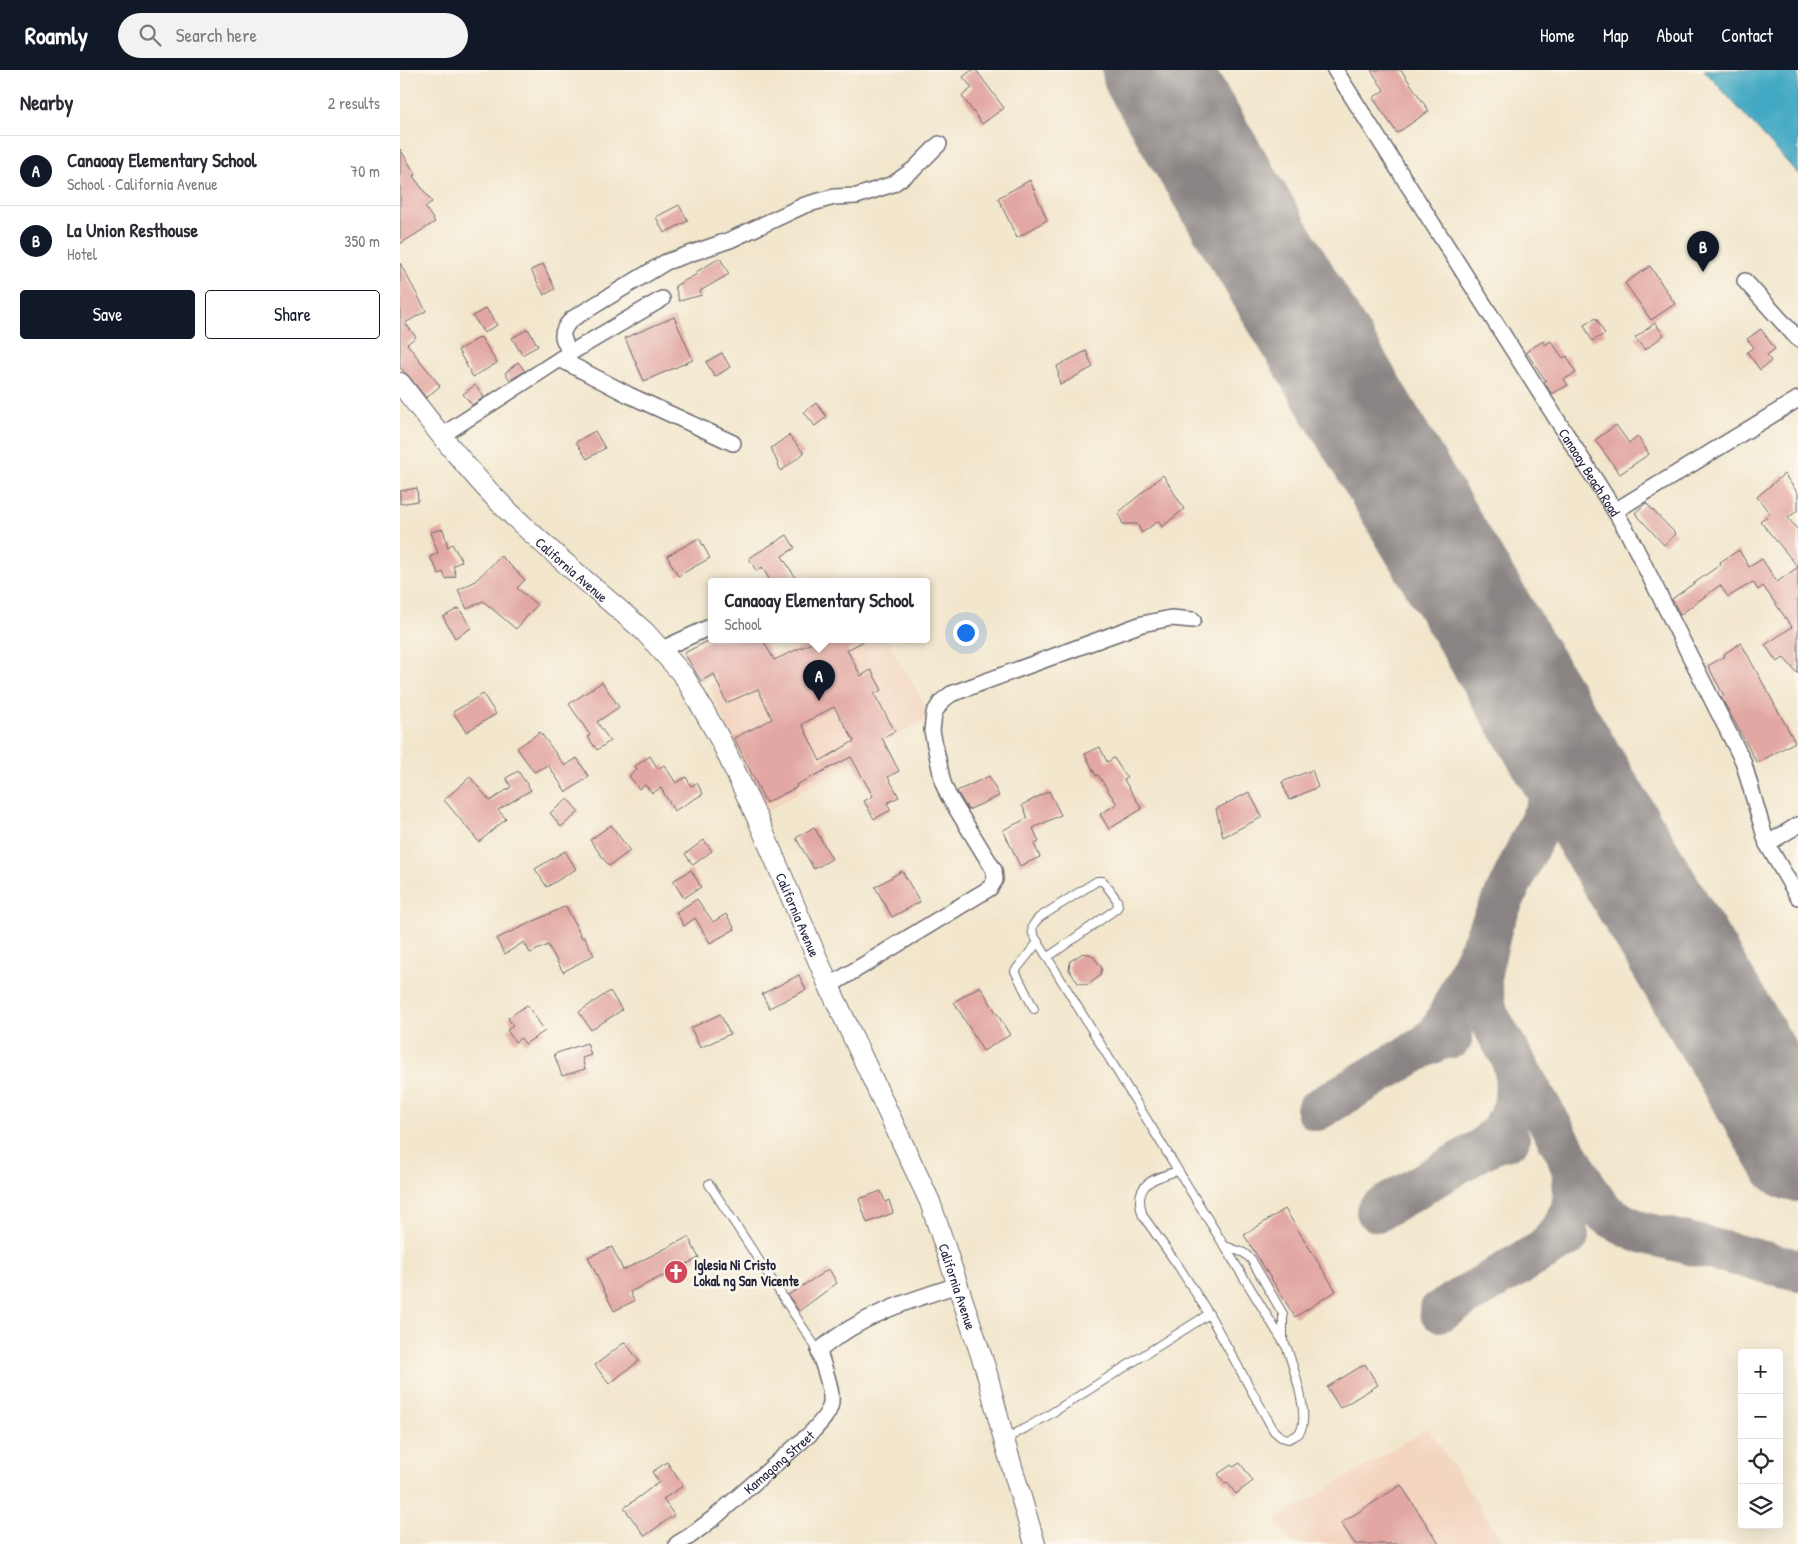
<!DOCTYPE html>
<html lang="en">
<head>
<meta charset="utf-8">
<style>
  body { margin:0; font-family:"Patrick Hand",sans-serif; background:#f2f2f3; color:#2b2b33 }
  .controls { position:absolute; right:15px; bottom:15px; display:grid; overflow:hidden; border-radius:5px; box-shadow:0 5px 20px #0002 }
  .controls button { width:45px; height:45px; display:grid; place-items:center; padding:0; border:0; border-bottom:1px solid #e1e1e2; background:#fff; color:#2b2b33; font:25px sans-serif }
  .you { position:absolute; left:565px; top:562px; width:18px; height:18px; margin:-12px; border:4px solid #fff; border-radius:50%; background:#1a73e8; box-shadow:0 0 0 8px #1a73e833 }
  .badge { display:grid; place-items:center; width:32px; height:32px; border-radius:50%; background:#111827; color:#fff; font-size:16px; font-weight:700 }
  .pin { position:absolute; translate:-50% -41px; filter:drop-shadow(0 1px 2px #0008) }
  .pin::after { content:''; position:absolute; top:26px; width:18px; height:15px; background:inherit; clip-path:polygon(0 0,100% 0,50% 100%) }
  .popup { position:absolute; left:308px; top:508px; width:222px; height:65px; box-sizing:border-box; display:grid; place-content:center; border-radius:5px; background:#fff; filter:drop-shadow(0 1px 4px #0005); font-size:16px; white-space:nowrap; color:#7c7c81 }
  .popup b { font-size:19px; color:#2b2b33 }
  .popup::after { content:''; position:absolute; left:50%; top:100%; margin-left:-10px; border:10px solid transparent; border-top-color:#fff }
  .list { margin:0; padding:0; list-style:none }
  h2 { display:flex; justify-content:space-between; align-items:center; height:65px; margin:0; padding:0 20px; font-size:21px }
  h2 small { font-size:16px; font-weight:400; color:#7c7c81 }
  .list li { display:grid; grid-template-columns:32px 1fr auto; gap:15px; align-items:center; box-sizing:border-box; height:70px; padding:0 20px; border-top:1px solid #e1e1e2 }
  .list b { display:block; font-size:19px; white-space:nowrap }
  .list p { margin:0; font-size:16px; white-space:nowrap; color:#7c7c81 }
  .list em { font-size:16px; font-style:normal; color:#7c7c81 }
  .actions { display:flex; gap:10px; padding:15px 20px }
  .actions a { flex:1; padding:11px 0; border:1px solid #111827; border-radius:5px; text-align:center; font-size:18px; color:#111827 }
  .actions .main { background:#111827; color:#fff }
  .icon { flex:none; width:28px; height:28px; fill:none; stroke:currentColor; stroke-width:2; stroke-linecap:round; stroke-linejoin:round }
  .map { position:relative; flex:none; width:1398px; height:1474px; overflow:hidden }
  header { display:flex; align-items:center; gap:30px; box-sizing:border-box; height:70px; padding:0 25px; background:#111827; color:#fff }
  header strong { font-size:24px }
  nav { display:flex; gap:28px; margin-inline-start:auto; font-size:18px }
  .search { width:350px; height:45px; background:#f2f2f3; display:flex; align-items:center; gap:12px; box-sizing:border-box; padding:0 18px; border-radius:28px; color:#7c7c81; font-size:19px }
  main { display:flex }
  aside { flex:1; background:#fff }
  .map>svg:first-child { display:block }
  .built { fill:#f3d4be }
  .water { fill:#43a8c3; stroke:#32657f }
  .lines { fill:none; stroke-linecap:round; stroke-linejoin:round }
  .taxiway { stroke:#8a8484; stroke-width:42 }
  .runway { stroke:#8a8484; stroke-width:106 }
  .building { fill:#e2a7a2; fill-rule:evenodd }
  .lane-casing { stroke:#6b676e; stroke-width:10 }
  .street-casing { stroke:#6b676e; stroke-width:18 }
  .secondary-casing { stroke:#6b676e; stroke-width:22 }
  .lane { stroke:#fff; stroke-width:8 }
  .street { stroke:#fff; stroke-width:15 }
  .secondary { stroke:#fff; stroke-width:20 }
  .labels { text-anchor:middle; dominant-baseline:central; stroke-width:5; stroke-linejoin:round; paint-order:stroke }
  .street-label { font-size:14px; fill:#22223b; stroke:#fbf7ec }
  .poi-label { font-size:14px; font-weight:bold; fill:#22223b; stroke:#fbf7ec; text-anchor:start }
</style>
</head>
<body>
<header>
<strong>Roamly</strong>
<div class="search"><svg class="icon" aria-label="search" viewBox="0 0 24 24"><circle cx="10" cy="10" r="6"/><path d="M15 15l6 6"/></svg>Search here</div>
<nav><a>Home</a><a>Map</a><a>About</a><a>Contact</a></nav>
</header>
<main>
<aside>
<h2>Nearby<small>2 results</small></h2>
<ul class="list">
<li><span class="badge">A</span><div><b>Canaoay Elementary School</b><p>School · California Avenue</p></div><em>70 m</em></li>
<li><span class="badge">B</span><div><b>La Union Resthouse</b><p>Hotel</p></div><em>350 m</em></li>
</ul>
<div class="actions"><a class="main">Save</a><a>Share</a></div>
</aside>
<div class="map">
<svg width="1398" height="1474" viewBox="0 0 1398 1474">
  <rect width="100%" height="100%" fill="#fbf7ec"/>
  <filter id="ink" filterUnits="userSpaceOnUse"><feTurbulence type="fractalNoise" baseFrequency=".02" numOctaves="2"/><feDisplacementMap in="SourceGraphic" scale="10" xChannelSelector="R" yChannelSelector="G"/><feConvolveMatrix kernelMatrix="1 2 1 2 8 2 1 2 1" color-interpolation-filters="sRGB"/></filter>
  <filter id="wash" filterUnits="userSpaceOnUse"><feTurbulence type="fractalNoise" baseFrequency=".0096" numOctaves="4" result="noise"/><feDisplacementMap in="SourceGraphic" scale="20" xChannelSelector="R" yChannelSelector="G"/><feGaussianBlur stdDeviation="1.12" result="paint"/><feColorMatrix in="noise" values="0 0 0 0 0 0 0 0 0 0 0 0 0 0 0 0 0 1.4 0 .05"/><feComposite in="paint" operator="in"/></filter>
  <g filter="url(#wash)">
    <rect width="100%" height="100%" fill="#f2e6cc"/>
    <!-- built -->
    <g class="built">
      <polygon points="405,570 488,570 531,646 364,743 309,616"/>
      <polygon points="1028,1358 1104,1474 891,1474 875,1451"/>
    </g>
    <!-- water -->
    <polygon class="water" points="1304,0 1398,0 1398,104"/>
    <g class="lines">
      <!-- taxiway -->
      <g class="taxiway">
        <path d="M1147 737C1169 709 1182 724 1200 746"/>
        <polyline points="1093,851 1081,902 1081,916 1088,946 1192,1127 1202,1141 1221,1153 1237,1161 1398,1200"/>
        <path d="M1025 976 1037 965 1044 955 1147 737C1157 703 1159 694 1148 659"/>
        <polyline points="917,1040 1025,976 1041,969 1052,967"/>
        <path d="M1082 1079C1115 1052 1119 1033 1114 992L1112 991"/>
        <polyline points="977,1141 1082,1079 1096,1072 1109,1069"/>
        <path d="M1144 1179C1173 1153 1178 1131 1171 1093L1169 1091"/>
        <polyline points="1040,1241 1168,1166"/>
      </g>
      <!-- runway -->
      <polyline class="runway" points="755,0 1398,1079"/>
    </g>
    <g id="blocks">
      <!-- building -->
      <g class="building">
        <polygon points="572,0 576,0 604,38 582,54 562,26 572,18 563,7"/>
        <polygon points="971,0 1001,0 1029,41 997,63 973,28 984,20"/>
        <polygon points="0,79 16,105 13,106 32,132 25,137 35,152 0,174"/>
        <polygon points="630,110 647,150 617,168 598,128"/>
        <polygon points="279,135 288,151 264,163 256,147"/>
        <polygon points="320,188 329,204 300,221 302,225 279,231 275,216 297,204 296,202"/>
        <polygon points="0,193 26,241 5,253 16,267 7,274 40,316 26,328 9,306 0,298"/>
        <polygon points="143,194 155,219 144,225 131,200"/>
        <polygon points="1250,196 1275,234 1251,250 1225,213"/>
        <polygon points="86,238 97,255 84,263 73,246"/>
        <polygon points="274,247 293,290 244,311 225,268"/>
        <polygon points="1196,248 1205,264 1192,271 1184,255"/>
        <polygon points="1255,253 1264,265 1245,280 1235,268"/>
        <polygon points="128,259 138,276 122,285 112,268"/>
        <polygon points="1361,259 1375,279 1367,285 1371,291 1360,300 1347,282 1354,277 1347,269"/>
        <polygon points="81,267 97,293 73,307 58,280"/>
        <polygon points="1143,271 1145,275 1151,271 1163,288 1167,286 1176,303 1164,309 1168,315 1152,324 1144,312 1146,311 1126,282"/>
        <polygon points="686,281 693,297 660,315 657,296"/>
        <polygon points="322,283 330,297 315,307 306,292"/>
        <polygon points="118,292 125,301 110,310 105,303"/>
        <polygon points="75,315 84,327 72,335 63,324"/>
        <polygon points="416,333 427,347 415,356 404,342"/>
        <polygon points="1216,355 1229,373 1238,367 1249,384 1220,404 1195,370"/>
        <polygon points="195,361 205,378 187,389 176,372"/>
        <polygon points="389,365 404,383 381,401 371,378"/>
        <polygon points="1384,404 1398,423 1398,440 1388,448 1398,460 1398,604 1384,588 1377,592 1365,575 1392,557 1363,516 1358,520 1353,512 1328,527 1320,515 1280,545 1272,529 1321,494 1320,492 1339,480 1349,497 1362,489 1377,512 1398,497 1360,451 1370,444 1357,427"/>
        <polygon points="763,405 784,439 762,457 758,451 742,463 737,454 723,454 718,443"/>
        <polygon points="17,418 18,431 0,434 0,421"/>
        <polygon points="1246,433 1276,464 1264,475 1235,443"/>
        <polygon points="43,459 48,477 52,474 62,491 53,496 56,506 46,509 43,502 39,504 30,487 38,483 31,462"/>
        <polygon points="387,465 395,478 382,486 398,512 371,512 362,497 356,501 349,488"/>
        <polygon points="299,468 310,488 278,506 267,486"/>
        <polygon points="101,486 125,510 117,518 137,535 116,559 83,531 67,539 58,520 74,512"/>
        <polygon points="59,538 71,558 55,568 43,547"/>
        <path d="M310 570H363L374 590 418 570H466L447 580 461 606 471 600 482 620 474 624 495 661 482 668 499 701 488 707 499 727 487 733 491 740 474 749 464 731 473 726 451 687 396 715 397 717 366 733 334 668 372 649 358 619 326 633 314 604 301 611 284 583ZM434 637 454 671 420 691 402 654Z"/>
        <polygon points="1341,573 1395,672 1357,693 1321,627 1324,626 1308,596 1325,586 1324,584"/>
        <polygon points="202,612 219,637 197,652 210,671 197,680 188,667 190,665 169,634"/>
        <polygon points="83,624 96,644 66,662 53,642"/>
        <polygon points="140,662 165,696 177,688 189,707 166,722 148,695 134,702 117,678"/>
        <polygon points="700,677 707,692 714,688 727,708 724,710 742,739 709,759 700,744 717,734 698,705 696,706 685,684"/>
        <polygon points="250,686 258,699 264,695 276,713 286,707 291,716 297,713 303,724 274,741 261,718 252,723 245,715 239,719 229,706 237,699 235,696"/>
        <polygon points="912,700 918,717 889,730 882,712"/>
        <polygon points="118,701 131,720 98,740 106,749 79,772 44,730 70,707 90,731 111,717 106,708"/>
        <polygon points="589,706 599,726 568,740 557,721"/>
        <polygon points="649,721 661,745 633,758 639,772 634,774 640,787 620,796 603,760 628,748 622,735"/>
        <polygon points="849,722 862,747 823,767 816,739"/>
        <polygon points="168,729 179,742 161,757 150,743"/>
        <polygon points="211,755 230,781 209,796 190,770"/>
        <polygon points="414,757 432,789 414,799 396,768"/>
        <polygon points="304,770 312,781 293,795 285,784"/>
        <polygon points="165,781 176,799 147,817 135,799"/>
        <polygon points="291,800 301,817 284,828 273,811"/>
        <polygon points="502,801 520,832 492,847 475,817"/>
        <polygon points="297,829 313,852 326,844 335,859 310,873 295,848 284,856 276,842"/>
        <polygon points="166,836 182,868 184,867 194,885 163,902 148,875 130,883 124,872 105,884 96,869"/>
        <polygon points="683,883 692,885 702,898 700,906 688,915 678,913 669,900 670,891"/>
        <polygon points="399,905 406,920 369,938 362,924"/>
        <polygon points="580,916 610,965 583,981 554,932"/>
        <polygon points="210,921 222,940 191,960 179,942"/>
        <polygon points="127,935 145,961 125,974 121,968 115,972 107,960 113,956 108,948"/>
        <polygon points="320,944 330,964 300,978 291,958"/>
        <polygon points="187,973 191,985 182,988 185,999 162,1006 154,984"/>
        <polygon points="481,1121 485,1132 489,1130 493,1143 467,1153 459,1129"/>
        <polygon points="885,1139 936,1221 895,1247 844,1165"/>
        <polygon points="288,1167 299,1188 230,1222 234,1231 214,1241 188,1187 212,1177 223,1200"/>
        <polygon points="429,1199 437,1213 399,1241 388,1225"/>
        <polygon points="225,1272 239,1291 209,1314 195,1295"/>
        <polygon points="965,1294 978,1315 940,1338 927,1317"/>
        <polygon points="267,1392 283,1416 263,1429 274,1445 245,1466 224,1438 259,1412 252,1402"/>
        <polygon points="840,1393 853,1411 836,1424 827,1412 825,1414 818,1404 831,1395 833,1397"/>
        <polygon points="1001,1415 1039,1474 955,1474 941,1453"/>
      </g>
    </g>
  </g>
  <g filter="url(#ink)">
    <use href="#blocks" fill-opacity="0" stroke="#6b676e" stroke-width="1"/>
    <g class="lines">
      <!-- lane casing -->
      <g class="lane-casing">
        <g id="lane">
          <path d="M648 887 716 839 718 836 717 830 703 811H697L640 847C634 853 631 855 633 864L887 1278C892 1294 912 1349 899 1363 897 1366 891 1367 888 1369L881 1367 874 1361 809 1244 779 1197 743 1146C732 1115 752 1108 778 1101"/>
          <polyline points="634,939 615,901 638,872"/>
          <polyline points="309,1114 419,1282"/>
          <polyline points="825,1176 844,1183 851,1189 883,1244 883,1269"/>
          <polyline points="604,1370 647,1346 809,1244"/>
        </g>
      </g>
      <!-- street casing -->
      <g class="street-casing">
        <g id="street">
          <path id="s1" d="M935 0 1215 441 1229 465 1343 691 1367 774 1398 827"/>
          <polyline points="1345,211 1398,269"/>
          <path d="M171 283C161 268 159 262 172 249L266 192 330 170 405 135 434 127 457 126 493 114 514 99 539 74"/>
          <polyline points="160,289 229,325 333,373"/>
          <polyline points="41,366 160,289 262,229"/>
          <polyline points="1215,441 1398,329"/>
          <polyline points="262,579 312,556"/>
          <polyline points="1367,774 1398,755"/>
          <polyline points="429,916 590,818 595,810 594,800 548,725 543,713 532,661 534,643 542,631 551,624 742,554 771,548 793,550"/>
          <path id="s2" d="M277 1474 290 1466 315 1447 411 1363C418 1355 427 1347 430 1337 435 1324 423 1296 419 1282L421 1279C460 1246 510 1230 558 1215"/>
        </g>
      </g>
      <!-- secondary casing -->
      <g class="secondary-casing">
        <g id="secondary">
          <path id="s3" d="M0 313C32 354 64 396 100 433 146 479 197 520 245 562L284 606 321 671 359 752 429 916 530 1132 586 1300 604 1370 635 1474"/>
        </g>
      </g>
      <!-- lane -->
      <use href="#lane" class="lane"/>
      <!-- street -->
      <use href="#street" class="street"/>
      <!-- secondary -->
      <use href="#secondary" class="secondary"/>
    </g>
  </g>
  <!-- icons -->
  <defs>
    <g id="church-disc" transform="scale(1.25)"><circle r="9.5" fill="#d1495b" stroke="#fbf7ec"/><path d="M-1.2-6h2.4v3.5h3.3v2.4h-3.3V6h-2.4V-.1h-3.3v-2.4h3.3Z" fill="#fff"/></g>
  </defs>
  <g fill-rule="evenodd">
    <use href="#church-disc" x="276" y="1202"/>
  </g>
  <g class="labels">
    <!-- street labels -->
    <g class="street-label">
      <text stroke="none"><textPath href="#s1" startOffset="476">Canaoay Beach Road</textPath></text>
      <text stroke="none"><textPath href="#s3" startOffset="254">California Avenue</textPath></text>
      <text stroke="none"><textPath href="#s3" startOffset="674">California Avenue</textPath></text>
      <text stroke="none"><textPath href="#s3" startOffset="1079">California Avenue</textPath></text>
      <text stroke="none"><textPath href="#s2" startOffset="131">Kamagong Street</textPath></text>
    </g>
    <!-- poi labels -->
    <g class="poi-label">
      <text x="294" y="1194">Iglesia Ni Cristo<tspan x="294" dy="16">Lokal ng San Vicente</tspan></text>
    </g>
  </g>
</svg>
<div class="controls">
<button>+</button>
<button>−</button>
<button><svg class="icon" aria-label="locate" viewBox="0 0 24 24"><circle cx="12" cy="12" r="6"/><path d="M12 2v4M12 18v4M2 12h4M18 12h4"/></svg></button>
<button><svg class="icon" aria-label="layers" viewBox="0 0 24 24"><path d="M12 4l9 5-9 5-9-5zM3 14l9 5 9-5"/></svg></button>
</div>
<div class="you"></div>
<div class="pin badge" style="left:419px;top:631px">A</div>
<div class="popup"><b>Canaoay Elementary School</b>School</div>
<div class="pin badge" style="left:1303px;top:202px">B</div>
</div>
</main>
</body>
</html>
